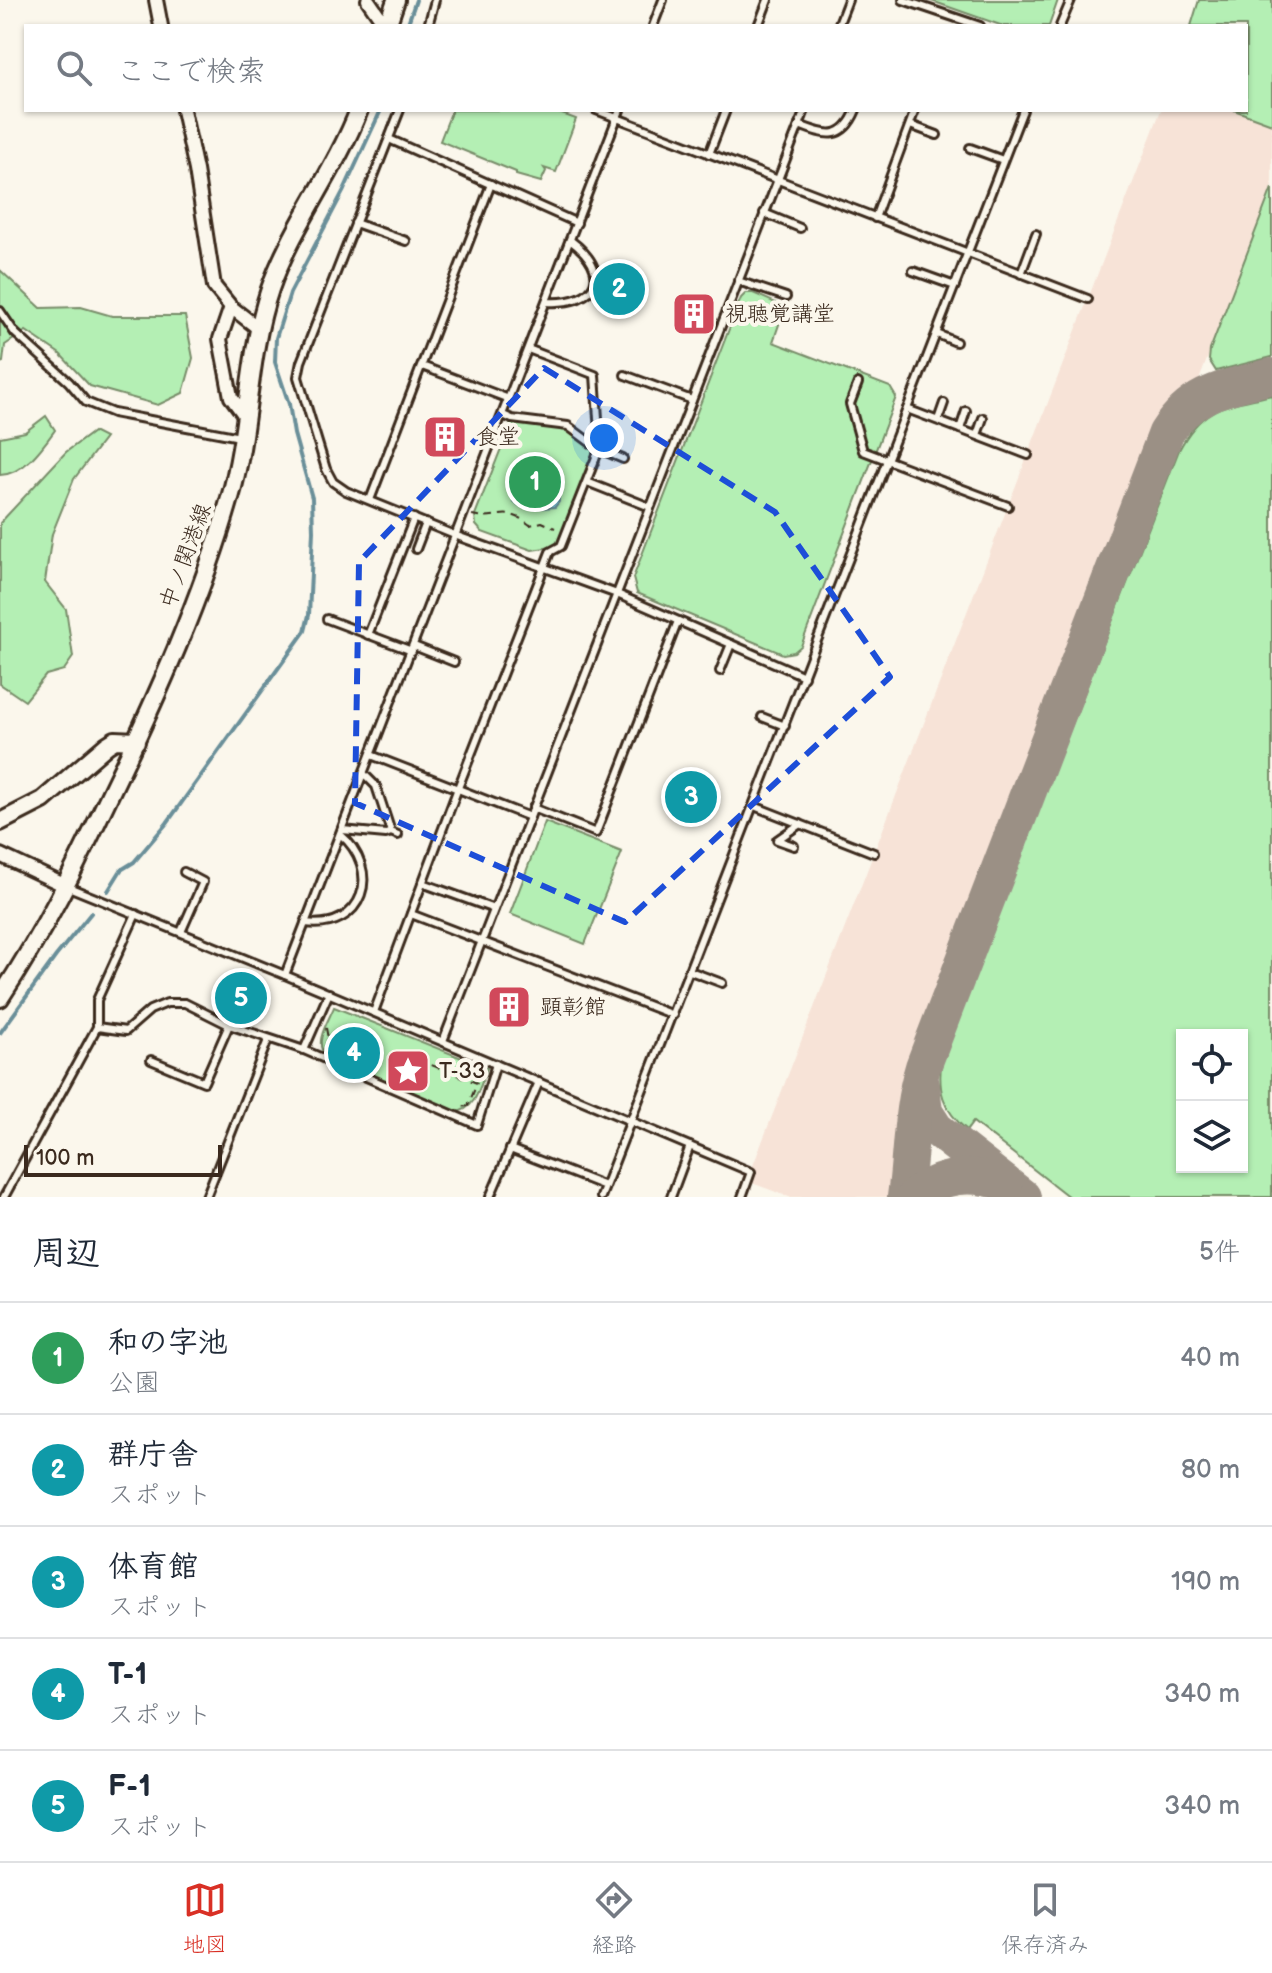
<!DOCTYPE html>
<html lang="ja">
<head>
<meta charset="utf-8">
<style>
  body { margin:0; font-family:"Balsamiq Sans","Klee One",sans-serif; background:#f2f2f3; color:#1f2937 }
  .controls { position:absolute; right:24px; bottom:24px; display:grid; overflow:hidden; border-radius:0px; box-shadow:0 2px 6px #0004 }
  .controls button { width:72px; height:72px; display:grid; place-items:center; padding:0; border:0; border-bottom:2px solid #e0e1e3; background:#fff; color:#1f2937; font:40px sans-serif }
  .scale { position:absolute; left:24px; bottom:20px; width:198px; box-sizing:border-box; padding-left:8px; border:4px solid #3b2a1e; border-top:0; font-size:22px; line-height:28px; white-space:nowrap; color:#3b2a1e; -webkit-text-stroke:6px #fbf7ec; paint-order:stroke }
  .you { position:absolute; left:604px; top:438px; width:28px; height:28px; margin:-20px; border:6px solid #fff; border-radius:50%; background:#1a73e8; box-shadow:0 0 0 12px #1a73e833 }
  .badge { display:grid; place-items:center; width:52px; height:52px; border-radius:50%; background:#d93025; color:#fff; font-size:26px; font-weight:700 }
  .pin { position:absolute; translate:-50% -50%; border:4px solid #fff; box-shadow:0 2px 8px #0006 }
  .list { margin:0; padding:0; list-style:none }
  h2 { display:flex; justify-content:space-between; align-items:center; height:104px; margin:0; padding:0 32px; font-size:34px }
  h2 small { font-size:26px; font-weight:400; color:#747a83 }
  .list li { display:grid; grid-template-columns:52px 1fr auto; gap:24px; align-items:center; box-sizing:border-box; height:112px; padding:0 32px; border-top:2px solid #e0e1e3 }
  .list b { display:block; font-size:30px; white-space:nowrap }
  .list p { margin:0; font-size:26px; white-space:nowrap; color:#747a83 }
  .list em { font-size:26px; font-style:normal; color:#747a83 }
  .icon { flex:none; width:44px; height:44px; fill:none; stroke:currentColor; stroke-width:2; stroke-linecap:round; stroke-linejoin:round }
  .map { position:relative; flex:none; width:1272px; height:1197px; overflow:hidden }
  .search { position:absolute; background:#fff; box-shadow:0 2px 6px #0004; left:24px; right:24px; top:24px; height:88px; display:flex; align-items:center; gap:20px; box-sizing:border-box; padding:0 28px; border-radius:0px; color:#747a83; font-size:30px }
  .sheet { height:664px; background:#fff }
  nav { display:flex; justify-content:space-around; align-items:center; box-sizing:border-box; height:112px; border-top:2px solid #e0e1e3; background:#fff; font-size:22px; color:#747a83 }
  nav a { display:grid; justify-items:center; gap:4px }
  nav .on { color:#d93025 }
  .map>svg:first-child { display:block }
  .built { fill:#f7e3d7 }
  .green { fill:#b4efb4; stroke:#788c69; stroke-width:2; fill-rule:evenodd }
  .water { fill:#8ad2eb; stroke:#6a8f99; stroke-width:2 }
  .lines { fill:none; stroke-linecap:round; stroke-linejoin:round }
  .stream { stroke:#6a8f99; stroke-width:4 }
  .taxiway { stroke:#9b9085; stroke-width:36 }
  .lane-casing { stroke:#3b2a1e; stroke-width:12 }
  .street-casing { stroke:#3b2a1e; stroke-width:18 }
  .secondary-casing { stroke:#3b2a1e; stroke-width:22 }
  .path { stroke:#3b2a1e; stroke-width:2; stroke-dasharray:8 6; stroke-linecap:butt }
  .lane { stroke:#fbf7ec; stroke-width:6 }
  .street { stroke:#fbf7ec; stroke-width:12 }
  .secondary { stroke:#fbf7ec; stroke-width:16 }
  .marked { fill:none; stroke:#1d4ed8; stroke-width:6; stroke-dasharray:16 10; stroke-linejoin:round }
  .labels { text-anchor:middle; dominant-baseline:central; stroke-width:8; stroke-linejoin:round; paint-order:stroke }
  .poi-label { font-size:22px; fill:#3b2a1e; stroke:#fbf7ec; text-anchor:start }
  .street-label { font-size:22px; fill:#3b2a1e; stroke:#fbf7ec }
</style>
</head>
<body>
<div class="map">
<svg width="1272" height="1197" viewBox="0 0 1272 1197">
  <rect width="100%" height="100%" fill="#fbf7ec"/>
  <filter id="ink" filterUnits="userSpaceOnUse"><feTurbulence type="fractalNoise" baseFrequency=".0125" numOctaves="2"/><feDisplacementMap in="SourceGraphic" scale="16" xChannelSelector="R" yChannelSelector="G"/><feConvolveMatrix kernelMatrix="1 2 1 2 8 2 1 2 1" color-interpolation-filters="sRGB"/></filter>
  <g filter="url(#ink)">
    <!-- built -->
    <polygon class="built" points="1161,110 1234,110 1272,124 1272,188 889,1197 789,1197 747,1181"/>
    <!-- green -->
    <g class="green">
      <polygon points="929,0 1058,0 1049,26 1003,26"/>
      <polygon points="1199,0 1272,0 1272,124 1234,110 1246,110 1246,26 1191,26"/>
      <polygon points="452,110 551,110 576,119 556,172 544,168 546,171 541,182 516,175 516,172 440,141"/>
      <polygon points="1272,188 1272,357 1216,371 1209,360 1210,350"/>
      <polygon points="0,270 41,308 81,307 112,316 185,316 193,358 183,393 158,405 90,386 60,354 26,331 5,345 3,362 0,363"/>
      <polygon points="746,293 753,293 785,307 773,342 890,387 896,397 801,646 794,652 783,654 637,593 633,578 741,298"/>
      <path d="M1272 395V1197H1069L973 1122 967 1130C942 1110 937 1088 942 1058L1179 450C1203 404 1226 406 1272 395ZM1182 1035H1242V1167H1182Z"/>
      <path d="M46 416 55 430C42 448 24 474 0 475V437L25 432Z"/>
      <polygon points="511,423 566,429 595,450 559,543 552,547 532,550 482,532 476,525 475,515"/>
      <polygon points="93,432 105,438 74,479 52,534 45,582 66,609 73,657 64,670 46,675 25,701 0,684 0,523 66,452"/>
      <polygon points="545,822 622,852 585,944 510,914"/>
      <path d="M334 1007 487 1068C480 1085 476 1111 455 1112L326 1056C313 1043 328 1022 334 1007Z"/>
    </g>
    <!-- water -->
    <polygon class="water" points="534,473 544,475 547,478 543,489 554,488 559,491 559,502 555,507 543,508 537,500 522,507 513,502 513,490 520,487 529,488 530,475"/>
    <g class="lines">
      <!-- stream -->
      <g class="stream">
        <polyline points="408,23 416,0"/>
        <polyline points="108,891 121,870 134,862 167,823 305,631 309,615 313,531 312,498 294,434 289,404 275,362 276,338 290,293 344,190 381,110"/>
        <polyline points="0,1033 56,956 91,913"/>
      </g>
      <!-- taxiway -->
      <g class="taxiway">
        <polyline points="922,1085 925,1112 936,1129 1023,1197"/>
        <path d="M905 1197C911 1154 910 1109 923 1067L1166 433C1194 390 1226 388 1272 376"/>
        <path d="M914 1197C942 1174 971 1172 1005 1183"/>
      </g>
      <!-- lane casing -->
      <g class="lane-casing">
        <g id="lane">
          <polyline points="903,0 980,26"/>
          <polyline points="428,26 435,0"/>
          <polyline points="653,26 663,0"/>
          <polyline points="758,26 768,0"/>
          <polyline points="838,26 848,0"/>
          <polyline points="1060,26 1071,0"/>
          <polyline points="400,110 301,362 298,377 326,469 333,482 346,491 457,536 617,594 804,676"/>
          <polyline points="596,110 1088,299"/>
          <path d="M799 125C827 136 843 141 856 110"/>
          <polyline points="910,125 937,135"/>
          <polyline points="389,139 577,223"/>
          <polyline points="970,148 1003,160"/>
          <polyline points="709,154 726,110"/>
          <polyline points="764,213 800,228"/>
          <polyline points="875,218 915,110"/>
          <polyline points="355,223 406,241"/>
          <polyline points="913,271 955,286"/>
          <polyline points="1021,274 1036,234"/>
          <polyline points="738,281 786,297"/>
          <path d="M547 302C599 305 613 272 570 240"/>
          <polyline points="0,311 15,333 69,382 86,402 113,413 240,437"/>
          <polyline points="937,334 956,342"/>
          <polyline points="422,366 509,399"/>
          <polyline points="625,375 692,400"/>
          <polyline points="858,383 850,404 863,451 1008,506"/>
          <polyline points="907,409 1028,455"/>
          <polyline points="503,415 512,419 568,426 599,449 623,459"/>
          <polyline points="938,420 944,403"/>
          <polyline points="960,429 966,411"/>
          <polyline points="977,435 983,418"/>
          <polyline points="587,482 650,507"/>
          <polyline points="370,500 491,184"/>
          <polyline points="416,549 426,523"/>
          <polyline points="327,619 412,651"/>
          <polyline points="368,635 414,518"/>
          <polyline points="414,646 454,662"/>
          <polyline points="720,671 731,644"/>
          <polyline points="762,717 785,726"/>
          <polyline points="371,755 530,817"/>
          <polyline points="364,774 376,786 391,832 398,835"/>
          <polyline points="754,806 874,853"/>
          <polyline points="533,808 596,833 678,621"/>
          <polyline points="342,830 386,834 391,832"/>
          <polyline points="794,846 777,840 800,824"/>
          <polyline points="422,883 494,909"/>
          <polyline points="66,886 285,975 751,1172 742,1197"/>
          <polyline points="411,914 673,1015"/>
          <path d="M305 923C364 931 383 870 340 834"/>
          <polyline points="181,932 203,882 184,872"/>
          <polyline points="690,971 722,983"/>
          <polyline points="285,975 620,110"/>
          <polyline points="374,1012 458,788 550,552 561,546 600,447 595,375 528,349"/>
          <polyline points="97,1027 126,1031 150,1010 167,1003 185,1003 229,1025 304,1050 477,1125 496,1064"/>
          <polyline points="443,1041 805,110"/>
          <polyline points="304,1050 329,993"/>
          <polyline points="151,1060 204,1082 229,1025"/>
          <polyline points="510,1149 605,1186"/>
          <polyline points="4,1197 97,1027 97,1000 136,914"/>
          <polyline points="206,1197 268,1040"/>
          <polyline points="490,1197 539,1082"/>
          <polyline points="601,1197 1023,110"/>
          <polyline points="671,1197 690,1146"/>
        </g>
      </g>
      <!-- street casing -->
      <g class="street-casing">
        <g id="street">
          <polyline points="156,0 161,26"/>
          <polyline points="368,0 386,26"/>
          <polyline points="183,110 196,170 214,286 231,307 258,328"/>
          <polyline points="231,307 220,339 231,397 245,416"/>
          <polyline points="0,855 66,886"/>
        </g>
      </g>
      <!-- secondary casing -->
      <g class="secondary-casing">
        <g id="secondary">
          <polyline points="387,26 396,0"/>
          <polyline points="0,822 43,800 107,745 115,740 136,741"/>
          <path d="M0 998C44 932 78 862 112 790 157 697 202 597 230 498 250 429 247 357 270 289 291 228 335 172 359 110"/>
        </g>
      </g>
      <!-- path -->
      <g class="path">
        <path d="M472 515C500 521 504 505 530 525L542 522 555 528"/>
        <polyline points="326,1028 330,1049"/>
        <polyline points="419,1087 429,1064 477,1083 468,1106 460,1107"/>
      </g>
      <!-- lane -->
      <use href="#lane" class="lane"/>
      <!-- street -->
      <use href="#street" class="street"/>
      <!-- secondary -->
      <use href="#secondary" class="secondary"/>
    </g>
  </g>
  <!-- marked area -->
  <path class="marked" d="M544 368 775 512 890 677 625 922 355 803 359 562Z"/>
  <!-- icons -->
  <defs>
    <g id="building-square" transform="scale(2.3)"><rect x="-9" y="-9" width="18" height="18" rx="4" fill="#d1495b" stroke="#fbf7ec"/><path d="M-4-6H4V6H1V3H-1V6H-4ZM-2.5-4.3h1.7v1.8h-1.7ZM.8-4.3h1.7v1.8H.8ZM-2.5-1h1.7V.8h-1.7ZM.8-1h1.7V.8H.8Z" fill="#fff"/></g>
    <g id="sight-square" transform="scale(2.3)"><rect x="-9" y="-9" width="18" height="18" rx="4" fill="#d1495b" stroke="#fbf7ec"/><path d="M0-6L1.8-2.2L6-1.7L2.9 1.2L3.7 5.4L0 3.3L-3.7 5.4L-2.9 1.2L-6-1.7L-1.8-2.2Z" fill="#fff"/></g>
  </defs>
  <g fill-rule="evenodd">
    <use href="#building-square" x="694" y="314"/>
    <use href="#building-square" x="445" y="437"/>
    <use href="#building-square" x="509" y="1007"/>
    <use href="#sight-square" x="408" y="1071"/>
  </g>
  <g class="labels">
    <!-- poi labels -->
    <g class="poi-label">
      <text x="725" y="314">視聴覚講堂</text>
      <text x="476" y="437">食堂</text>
      <text x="540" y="1007">顕彰館</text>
      <text x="439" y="1071">T-33</text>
    </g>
    <!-- street labels -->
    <g class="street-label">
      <text transform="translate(186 556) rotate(-70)">中ノ関港線</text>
    </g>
  </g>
</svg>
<div class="controls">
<button><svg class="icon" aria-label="locate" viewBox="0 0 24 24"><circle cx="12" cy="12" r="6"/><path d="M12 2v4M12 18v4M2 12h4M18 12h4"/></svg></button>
<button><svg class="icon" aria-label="layers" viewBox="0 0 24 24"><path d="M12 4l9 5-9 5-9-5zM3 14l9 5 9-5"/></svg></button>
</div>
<div class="scale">100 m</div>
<div class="you"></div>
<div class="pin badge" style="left:535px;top:482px;background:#2e9e5b">1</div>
<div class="pin badge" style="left:619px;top:289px;background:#0f9aa8">2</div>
<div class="pin badge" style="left:691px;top:797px;background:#0f9aa8">3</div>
<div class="pin badge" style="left:354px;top:1053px;background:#0f9aa8">4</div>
<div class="pin badge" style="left:241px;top:998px;background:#0f9aa8">5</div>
<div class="search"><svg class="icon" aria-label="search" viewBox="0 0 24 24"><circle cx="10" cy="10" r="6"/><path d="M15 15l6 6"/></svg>ここで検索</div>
</div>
<section class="sheet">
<h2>周辺<small>5件</small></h2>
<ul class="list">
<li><span class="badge" style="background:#2e9e5b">1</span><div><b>和の字池</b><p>公園</p></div><em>40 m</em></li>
<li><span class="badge" style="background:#0f9aa8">2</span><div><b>群庁舎</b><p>スポット</p></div><em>80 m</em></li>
<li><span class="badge" style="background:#0f9aa8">3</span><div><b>体育館</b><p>スポット</p></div><em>190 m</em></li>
<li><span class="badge" style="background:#0f9aa8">4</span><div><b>T-1</b><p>スポット</p></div><em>340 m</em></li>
<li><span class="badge" style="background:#0f9aa8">5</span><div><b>F-1</b><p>スポット</p></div><em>340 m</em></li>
</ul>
</section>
<nav>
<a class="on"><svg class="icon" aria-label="map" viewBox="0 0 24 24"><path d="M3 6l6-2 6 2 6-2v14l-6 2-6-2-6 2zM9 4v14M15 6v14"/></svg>地図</a>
<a><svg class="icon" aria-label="directions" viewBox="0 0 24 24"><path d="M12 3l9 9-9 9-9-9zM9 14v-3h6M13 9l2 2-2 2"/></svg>経路</a>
<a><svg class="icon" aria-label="saved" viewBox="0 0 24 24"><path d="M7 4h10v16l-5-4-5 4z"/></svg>保存済み</a>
</nav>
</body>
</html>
